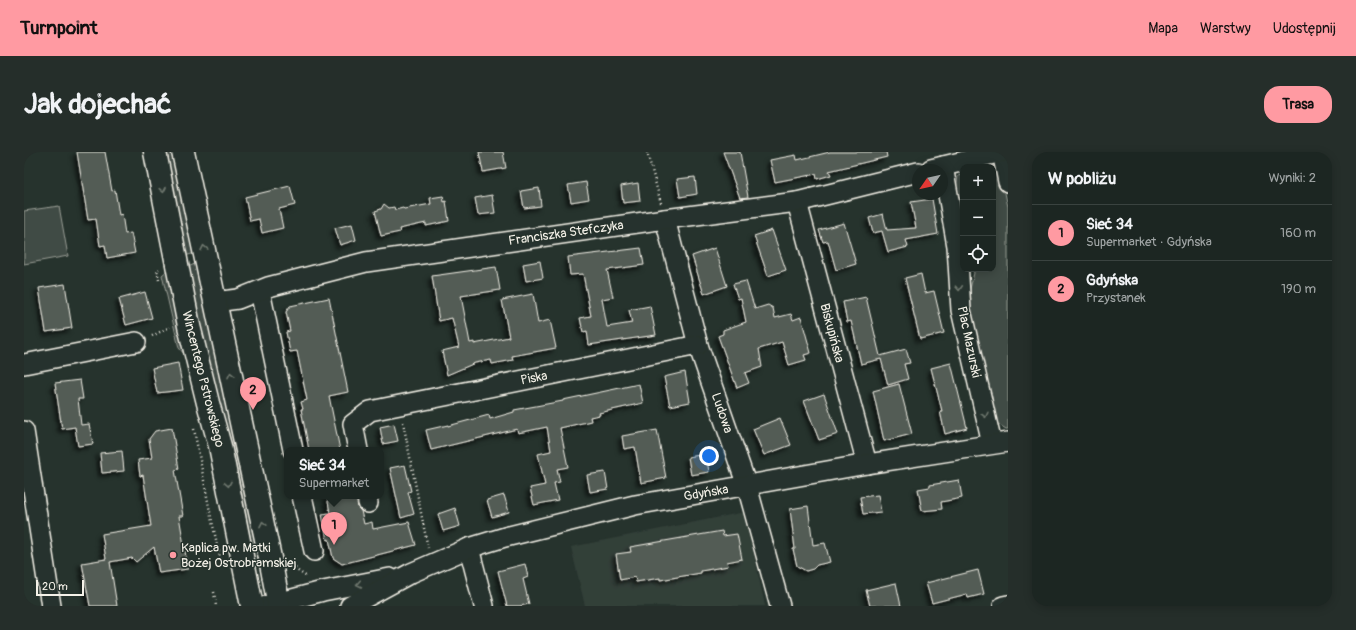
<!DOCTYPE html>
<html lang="pl">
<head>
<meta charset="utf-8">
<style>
  body { margin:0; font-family:Pangolin,sans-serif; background:#252e2a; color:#f1f3f6 }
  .controls { position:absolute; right:12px; top:12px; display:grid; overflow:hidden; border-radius:8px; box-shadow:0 2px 10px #0003 }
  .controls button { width:36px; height:36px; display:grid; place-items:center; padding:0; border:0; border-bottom:1px solid #3a4340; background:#1c2622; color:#f1f3f6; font:20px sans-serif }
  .compass { position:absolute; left:888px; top:12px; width:36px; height:36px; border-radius:50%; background:#1c2622; box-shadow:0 2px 10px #0003; rotate:236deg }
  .scale { position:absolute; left:12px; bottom:10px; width:48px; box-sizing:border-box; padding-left:4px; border:2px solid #f4f1e8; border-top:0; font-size:11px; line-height:14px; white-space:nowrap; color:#f4f1e8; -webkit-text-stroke:3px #26332d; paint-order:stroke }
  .you { position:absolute; left:685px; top:304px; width:14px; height:14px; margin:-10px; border:3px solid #fff; border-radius:50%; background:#1a73e8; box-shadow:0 0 0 6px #1a73e833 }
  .badge { display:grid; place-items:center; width:26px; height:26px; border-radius:50%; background:#ff9aa2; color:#111; font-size:13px; font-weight:700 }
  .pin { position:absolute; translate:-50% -33px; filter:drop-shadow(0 1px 2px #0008) }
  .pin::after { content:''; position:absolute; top:21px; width:14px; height:12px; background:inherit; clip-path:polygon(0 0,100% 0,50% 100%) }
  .popup { position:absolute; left:260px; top:295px; width:100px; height:52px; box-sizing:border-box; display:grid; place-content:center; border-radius:8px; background:#1c2622; filter:drop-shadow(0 1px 3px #0005); font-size:13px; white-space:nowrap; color:#a0a5a5 }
  .popup b { font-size:15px; color:#f1f3f6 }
  .popup::after { content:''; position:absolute; left:50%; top:100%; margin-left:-8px; border:8px solid transparent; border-top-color:#1c2622 }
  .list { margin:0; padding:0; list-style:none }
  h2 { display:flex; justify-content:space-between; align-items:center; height:52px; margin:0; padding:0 16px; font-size:17px }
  h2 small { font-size:13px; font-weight:400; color:#a0a5a5 }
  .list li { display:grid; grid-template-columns:26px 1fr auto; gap:12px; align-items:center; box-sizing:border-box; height:56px; padding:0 16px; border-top:1px solid #3a4340 }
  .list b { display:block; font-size:15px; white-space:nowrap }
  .list p { margin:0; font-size:13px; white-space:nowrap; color:#a0a5a5 }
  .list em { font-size:13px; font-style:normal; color:#a0a5a5 }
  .icon { flex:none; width:22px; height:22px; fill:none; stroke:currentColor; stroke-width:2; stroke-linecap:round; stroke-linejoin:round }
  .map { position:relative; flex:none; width:984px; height:454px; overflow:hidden; border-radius:16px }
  header { display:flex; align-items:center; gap:24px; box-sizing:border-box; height:56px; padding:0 20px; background:#ff9aa2; color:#111 }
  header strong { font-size:19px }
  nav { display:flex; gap:22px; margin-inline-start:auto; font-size:14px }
  .intro { display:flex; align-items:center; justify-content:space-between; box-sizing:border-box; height:96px; padding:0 24px }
  h1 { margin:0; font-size:28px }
  .button { padding:10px 18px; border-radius:16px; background:#ff9aa2; color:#111; font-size:14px; font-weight:700 }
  main { display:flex; gap:24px; padding:0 24px }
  aside { flex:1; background:#1c2622; border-radius:16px; box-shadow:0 2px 10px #0003 }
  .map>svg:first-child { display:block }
  .built { fill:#333f39 }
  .green { fill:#414b45; stroke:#9a9e96 }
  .building { fill:#525c55; stroke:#f4f1e8; filter:url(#shadow) }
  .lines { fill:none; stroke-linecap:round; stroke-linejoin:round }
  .minor-casing { stroke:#f4f1e8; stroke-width:22 }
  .major-casing { stroke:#f4f1e8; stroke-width:25 }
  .path { stroke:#f4f1e8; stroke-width:2.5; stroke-dasharray:1 3; stroke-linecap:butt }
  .minor { stroke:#26332d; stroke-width:19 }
  .major { stroke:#26332d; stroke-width:22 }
  .oneway { stroke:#6e766e }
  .poi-dot { fill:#ff9aa2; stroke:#26332d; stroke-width:1.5 }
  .labels { text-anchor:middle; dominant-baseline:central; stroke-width:3; stroke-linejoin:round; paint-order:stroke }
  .street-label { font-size:13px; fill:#f4f1e8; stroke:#26332d }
  .poi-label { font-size:13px; fill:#f4f1e8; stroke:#26332d; text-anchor:start }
</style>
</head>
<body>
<header>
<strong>Turnpoint</strong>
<nav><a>Mapa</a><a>Warstwy</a><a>Udostępnij</a></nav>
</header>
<div class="intro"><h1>Jak dojechać</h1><a class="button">Trasa</a></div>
<main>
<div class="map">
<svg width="984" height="454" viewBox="0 0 984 454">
  <defs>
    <filter id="shadow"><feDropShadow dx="-3.5" dy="3.5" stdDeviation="2" flood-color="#0009"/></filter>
  </defs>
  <rect width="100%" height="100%" fill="#26332d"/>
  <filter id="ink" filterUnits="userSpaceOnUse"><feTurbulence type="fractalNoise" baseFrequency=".025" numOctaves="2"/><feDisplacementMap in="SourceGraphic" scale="8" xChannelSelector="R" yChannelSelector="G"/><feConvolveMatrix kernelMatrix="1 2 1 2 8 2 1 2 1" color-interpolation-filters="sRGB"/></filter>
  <g filter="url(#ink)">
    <!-- built -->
    <polygon class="built" points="721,360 741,454 561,454 547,395"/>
    <!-- green -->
    <g class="green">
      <polygon points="139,0 150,0 171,101 161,104"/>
      <polygon points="969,14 977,22 984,55 984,277 982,277 971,270 944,145 950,121 949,117 969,117 969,15 967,15"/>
      <polygon points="939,23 939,77 932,38 934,24"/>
      <polygon points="35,54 44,104 0,112 0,59"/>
      <polygon points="173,111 234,396 229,398 211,310 200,284 164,115"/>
      <polygon points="144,118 162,200 161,203 155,196 138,123"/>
    </g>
    <!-- building -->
    <g class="building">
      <polygon points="53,0 81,0 88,39 91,38 95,63 98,62 101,82 107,81 111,101 83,106 81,93 76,94 72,67 64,68"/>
      <polygon points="455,0 479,0 482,16 459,20"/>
      <polygon points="699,0 716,0 724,45 716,46"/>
      <polygon points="806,0 862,0 863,5 805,19 807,23 793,27 792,22 751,30 746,8 772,3 773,8"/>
      <polygon points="671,25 673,42 656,45 653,27"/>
      <polygon points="562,30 565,47 547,50 544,33"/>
      <polygon points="614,31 616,49 599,51 597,34"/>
      <polygon points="266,34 271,53 255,57 259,76 238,81 235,67 226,69 221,45"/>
      <polygon points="515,36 517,54 500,56 497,39"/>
      <polygon points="468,43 471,61 454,63 451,46"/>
      <polygon points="419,44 420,50 422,49 425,69 402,74 402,71 375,77 376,80 357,84 351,59 357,57 360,52 365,56 370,55 371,58 379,56 380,57 407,52 406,46"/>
      <polygon points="908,47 914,82 882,88 884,95 864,100 858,79 849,81 845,66 859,62 863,78 892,76 887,50"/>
      <polygon points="820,71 832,112 812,118 804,89 799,90 795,78"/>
      <polygon points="328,72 332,88 316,93 311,76"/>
      <polygon points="748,78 762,118 744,124 730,84"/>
      <polygon points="617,96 620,113 583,118 589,145 578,147 583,175 608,171 605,158 626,154 632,183 565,193 563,179 559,180 556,166 567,164 559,122 546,123 544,105"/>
      <polygon points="691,96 703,134 680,142 668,104"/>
      <polygon points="516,109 519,126 502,129 499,112"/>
      <polygon points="472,115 476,138 437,144 446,191 450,190 450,192 485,185 478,148 509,142 514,171 526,168 532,196 488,204 489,208 468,212 467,208 451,211 423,223 418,199 435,195 428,166 415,169 408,124"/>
      <polygon points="897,122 901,141 910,139 920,181 896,187 881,126"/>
      <polygon points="722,129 731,157 744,153 749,156 751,166 767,162 769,168 777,165 787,201 780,203 782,208 765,213 758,190 735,197 738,215 721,221 725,231 713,236 694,184 699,182 699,178 722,170 717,146 714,147 709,132"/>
      <polygon points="41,132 48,176 22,180 15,136"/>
      <polygon points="121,140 128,166 102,173 95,147"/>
      <polygon points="842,145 856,204 882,197 886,211 880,212 884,227 864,233 857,207 837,212 827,169 823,170 819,150"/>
      <polygon points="305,146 324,240 305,244 316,298 285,298 277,257 279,257 277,250 283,248 273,199 266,200 262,180 266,179 262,160 266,154"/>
      <polygon points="154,211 159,238 133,241 128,216"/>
      <polygon points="927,211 943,276 921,282 916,259 918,259 907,216"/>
      <polygon points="661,220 666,250 646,254 640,225"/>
      <polygon points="56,228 59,247 54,247 57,273 65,272 69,292 54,294 51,275 38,277 31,231"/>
      <polygon points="615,232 619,251 575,261 576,263 566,265 567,269 536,276 544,315 533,317 536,330 530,331 534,348 510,353 506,336 521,333 514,302 527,299 523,275 494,281 493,277 407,298 402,278 424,273 424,274 465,263 466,267 490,260 490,258 539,249 539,248"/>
      <polygon points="875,232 888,282 860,289 849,239"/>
      <polygon points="800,242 814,282 795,288 780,249"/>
      <polygon points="756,266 767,293 740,303 729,277"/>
      <polygon points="370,272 374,289 359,292 356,275"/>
      <polygon points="148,276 155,317 151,318 159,364 155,364 164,417 135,421 130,395 112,410 108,406 86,410 93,454 66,454 58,411 82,407 78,382 127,374 119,323 116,324 114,308 128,306 125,287 131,279"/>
      <polygon points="633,278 642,326 617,331 611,295 600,297 598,284"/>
      <polygon points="98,299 100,319 78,321 76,301"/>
      <polygon points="682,302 685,320 667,323 664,305"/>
      <polygon points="381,313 387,339 384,340 390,362 377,366 366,316"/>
      <polygon points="581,320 584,337 566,340 563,323"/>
      <polygon points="935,328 938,346 917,350 918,357 898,359 894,337 906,335 906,333"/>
      <polygon points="480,343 485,360 468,365 463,348"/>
      <polygon points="854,343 857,360 839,362 836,345"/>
      <polygon points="303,344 332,344 334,356 337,359 340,372 348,370 349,377 385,370 392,393 318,412 309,406 305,387 303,388 298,362 306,361"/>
      <polygon points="784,354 789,393 801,391 806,410 793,413 789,417 782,419 773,414 769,397 771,397 766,357"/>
      <polygon points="431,356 436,374 419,379 414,362"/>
      <polygon points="698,379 699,384 713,382 718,407 703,410 704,414 677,419 677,421 636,428 636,426 612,430 611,425 596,428 592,402 607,400 606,395"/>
      <polygon points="501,412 504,425 499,427 505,452 496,454 483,454 474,419"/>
      <polygon points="954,418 960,442 944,446 943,442 908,451 902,431"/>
      <polygon points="872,431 877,454 846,454 842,438"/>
    </g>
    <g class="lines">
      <!-- minor casing -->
      <g class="minor-casing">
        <g id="minor">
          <polyline points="978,0 984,30"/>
          <polyline points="919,14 933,94 937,158 968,292"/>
          <polyline points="907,17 978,0"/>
          <polyline points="773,50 843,312"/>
          <polyline points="641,67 674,193 723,334 756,454"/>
          <polyline points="236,139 269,298"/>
          <polyline points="191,150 214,147 244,135 342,110 641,67 773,50 894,20"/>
          <polyline points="0,212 112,190"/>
          <polyline points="0,279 27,454"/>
          <polyline points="334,298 329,272 346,259 674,193"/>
          <polyline points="278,344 290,399"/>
          <polyline points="343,344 344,351"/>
          <polyline points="445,396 460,454"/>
          <polyline points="242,454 299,439 366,426"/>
          <polyline points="326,454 387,421 445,396 481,385 611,353 843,312 984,290"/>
          <polyline points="979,454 984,453"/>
        </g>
      </g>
      <!-- major casing -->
      <g class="major-casing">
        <g id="major">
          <polyline points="131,0 165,174 184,251 196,294 228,454"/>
          <polyline points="159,0 245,401 255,454"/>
        </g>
      </g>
      <!-- path -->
      <g class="path">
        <polyline points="623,0 637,51"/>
        <polyline points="135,128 133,118 135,117"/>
        <polyline points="128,184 146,175"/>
        <polyline points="379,270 404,396"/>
        <polyline points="170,277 187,365 197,410"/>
        <polyline points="266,410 274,419 283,425"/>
        <polyline points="190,440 192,454"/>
      </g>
      <!-- minor -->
      <use href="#minor" class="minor"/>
      <!-- major -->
      <use href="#major" class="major"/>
    </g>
    <!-- one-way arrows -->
    <defs><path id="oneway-chevron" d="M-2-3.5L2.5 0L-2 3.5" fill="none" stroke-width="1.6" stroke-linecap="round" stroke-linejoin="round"/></defs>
    <g class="oneway">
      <use href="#oneway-chevron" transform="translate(139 38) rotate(79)"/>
      <use href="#oneway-chevron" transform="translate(180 96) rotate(-102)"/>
      <use href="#oneway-chevron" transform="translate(935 136) rotate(87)"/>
      <use href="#oneway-chevron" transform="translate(207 223) rotate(-102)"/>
      <use href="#oneway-chevron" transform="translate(961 263) rotate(77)"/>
      <use href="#oneway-chevron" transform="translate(204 332) rotate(79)"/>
      <use href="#oneway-chevron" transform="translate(239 372) rotate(-102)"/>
      <use href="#oneway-chevron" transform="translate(335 432) rotate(168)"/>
    </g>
  </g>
  <!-- markers -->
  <circle class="poi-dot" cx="149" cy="403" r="4"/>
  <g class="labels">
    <!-- street labels -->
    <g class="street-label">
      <text transform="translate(542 81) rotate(-8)">Franciszka Stefczyka</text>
      <text transform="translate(808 181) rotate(75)">Biskupińska</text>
      <text transform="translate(945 190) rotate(78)">Plac Mazurski</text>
      <text transform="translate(510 226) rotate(-11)">Piska</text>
      <text transform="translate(179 227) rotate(76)">Wincentego Pstrowskiego</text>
      <text transform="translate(698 261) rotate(71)">Ludowa</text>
      <text transform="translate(682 341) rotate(-10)">Gdyńska</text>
    </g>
    <!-- poi labels -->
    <g class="poi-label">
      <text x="157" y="396">Kaplica pw. Matki<tspan x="157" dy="15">Bożej Ostrobramskiej</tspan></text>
    </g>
  </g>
</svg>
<div class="controls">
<button>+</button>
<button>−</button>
<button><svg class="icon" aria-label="locate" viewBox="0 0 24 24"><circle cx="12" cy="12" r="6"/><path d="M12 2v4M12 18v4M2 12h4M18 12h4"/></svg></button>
</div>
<svg class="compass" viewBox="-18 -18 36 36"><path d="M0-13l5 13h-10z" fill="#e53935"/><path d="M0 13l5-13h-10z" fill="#a0a5a5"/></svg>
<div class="scale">20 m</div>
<div class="you"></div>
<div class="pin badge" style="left:310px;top:393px">1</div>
<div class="popup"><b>Sieć 34</b>Supermarket</div>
<div class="pin badge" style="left:229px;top:258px">2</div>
</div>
<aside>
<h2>W pobliżu<small>Wyniki: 2</small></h2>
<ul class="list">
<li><span class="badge">1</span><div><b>Sieć 34</b><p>Supermarket · Gdyńska</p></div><em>160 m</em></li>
<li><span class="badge">2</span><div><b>Gdyńska</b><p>Przystanek</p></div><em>190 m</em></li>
</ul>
</aside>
</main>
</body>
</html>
